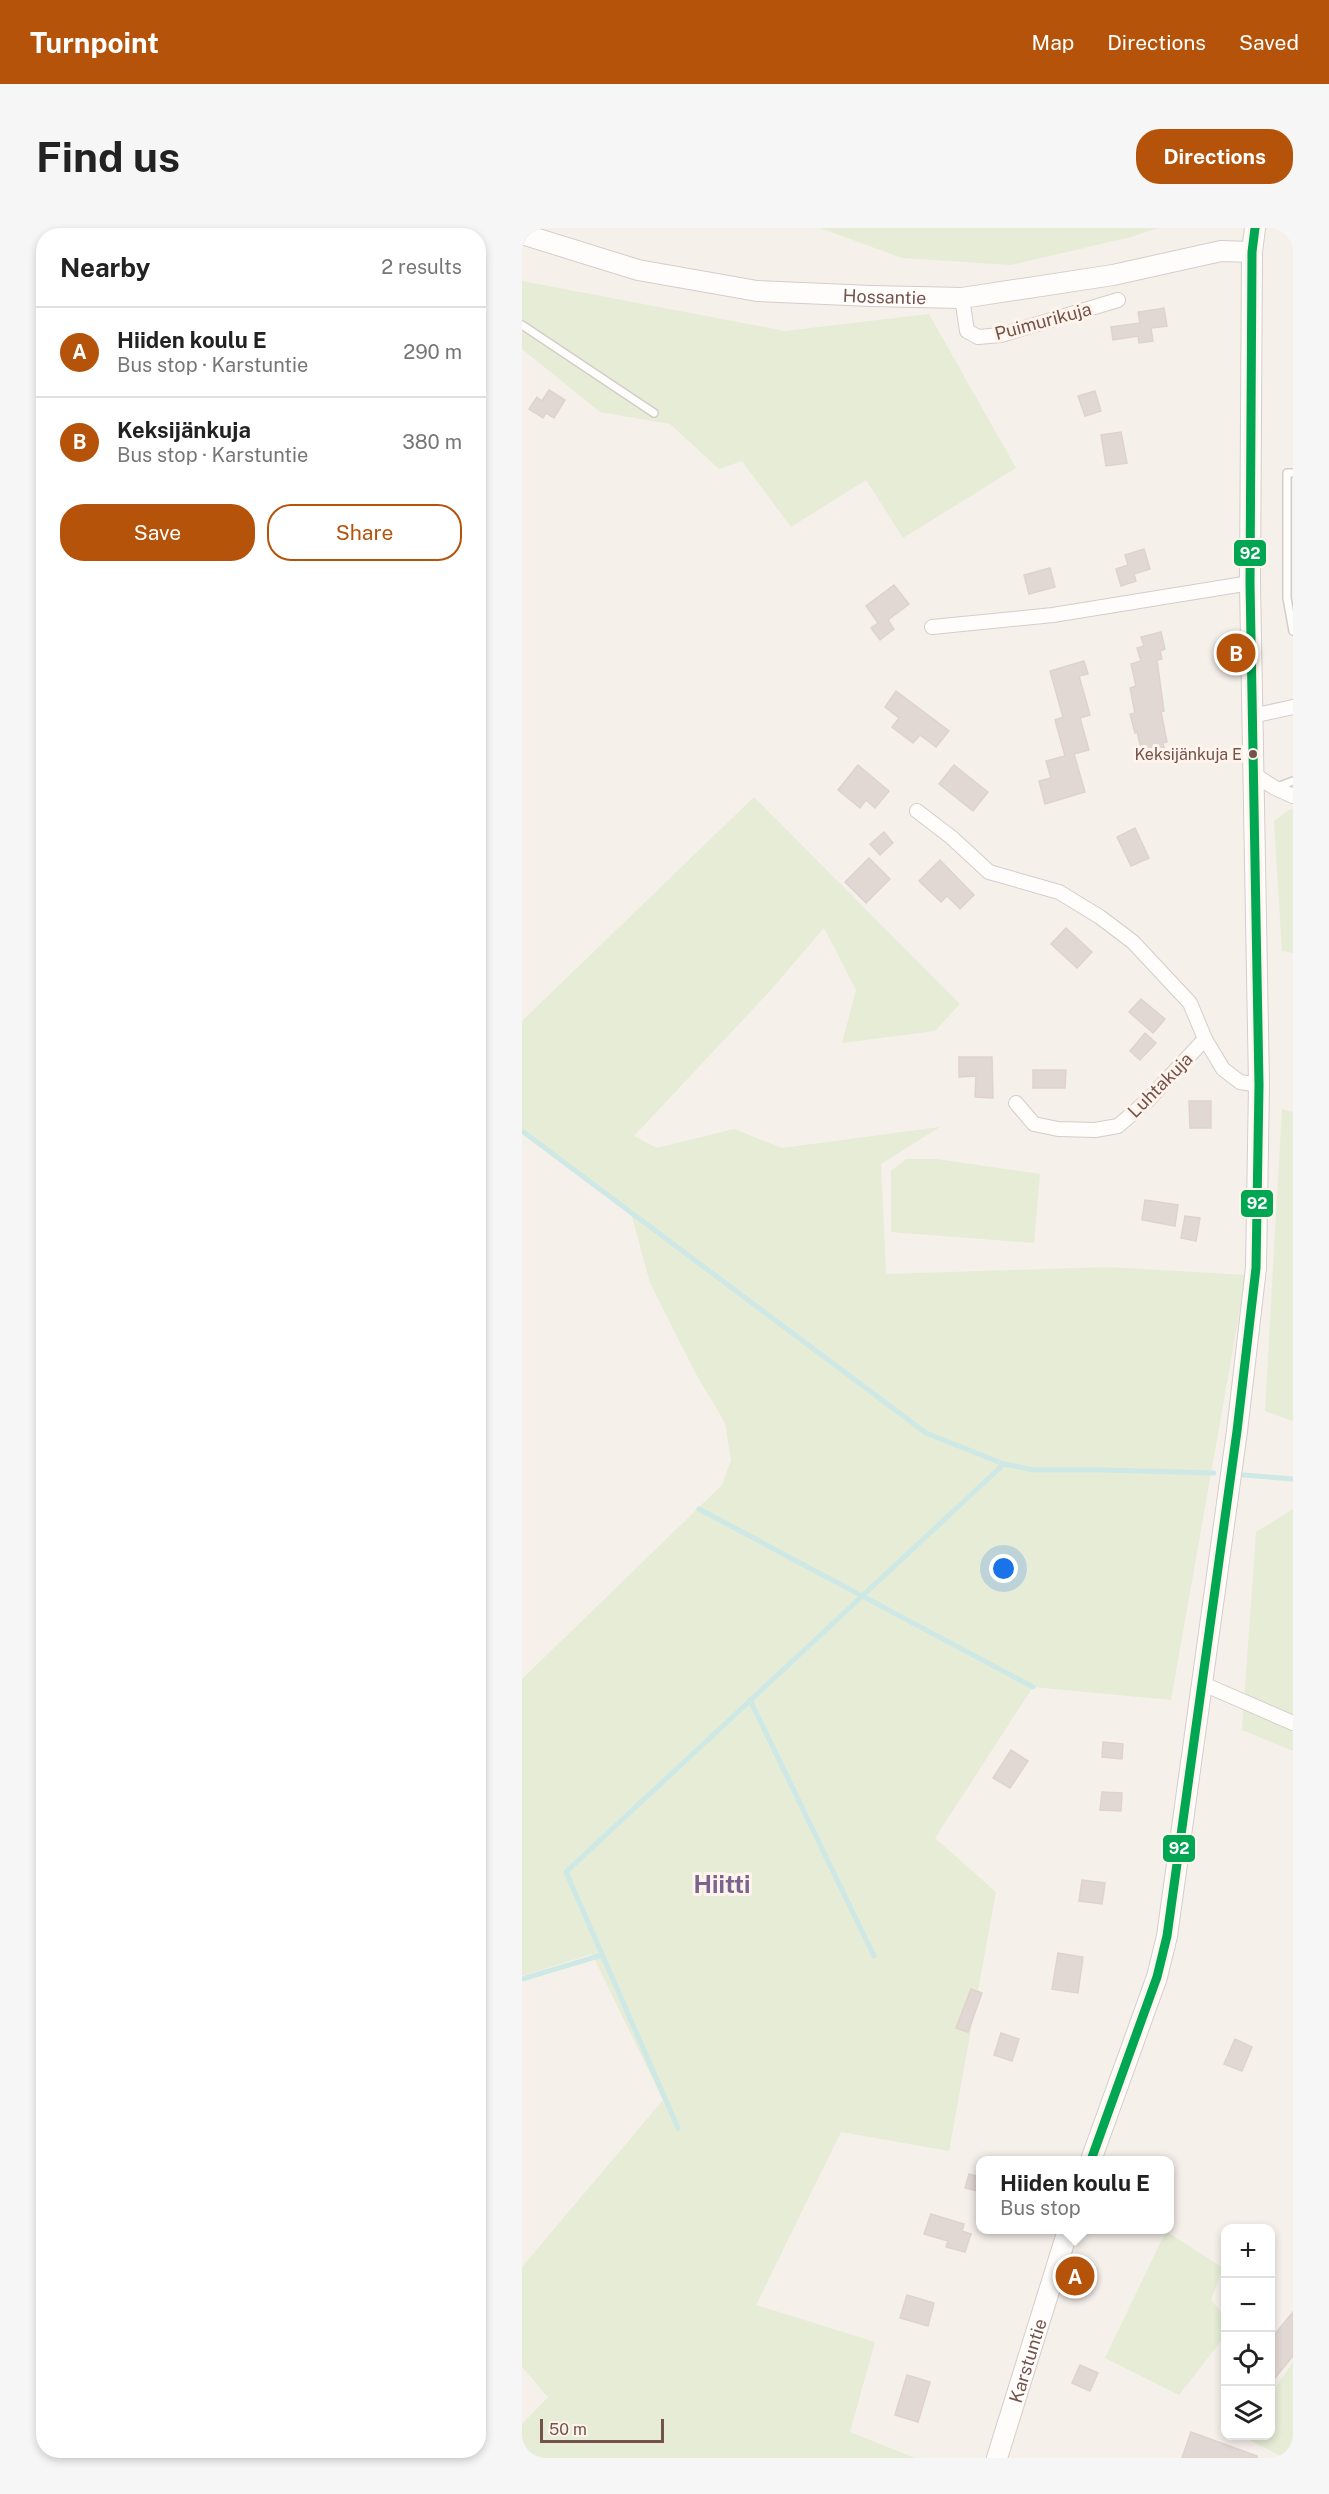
<!DOCTYPE html>
<html lang="en">
<head>
<meta charset="utf-8">
<style>
  body { margin:0; font-family:"Public Sans",sans-serif; background:#f6f6f6; color:#222 }
  .controls { position:absolute; right:18px; bottom:18px; display:grid; overflow:hidden; border-radius:12px; box-shadow:0 3px 9px #0003 }
  .controls button { width:54px; height:54px; display:grid; place-items:center; padding:0; border:0; border-bottom:2px solid #e0e0e0; background:#fff; color:#222; font:30px sans-serif }
  .scale { position:absolute; left:18px; bottom:15px; width:124px; box-sizing:border-box; padding-left:6px; border:3px solid #73534c; border-top:0; font-size:16px; line-height:21px; white-space:nowrap; color:#73534c; -webkit-text-stroke:4px #fef4ec; paint-order:stroke }
  .you { position:absolute; left:482px; top:1341px; width:21px; height:21px; margin:-15px; border:4px solid #fff; border-radius:50%; background:#1a73e8; box-shadow:0 0 0 9px #1a73e833 }
  .badge { display:grid; place-items:center; width:39px; height:39px; border-radius:50%; background:#b45309; color:#fff; font-size:20px; font-weight:700 }
  .pin { position:absolute; translate:-50% -50%; border:3px solid #fff; box-shadow:0 2px 6px #0006 }
  .popup { position:absolute; left:454px; top:1928px; width:198px; height:78px; box-sizing:border-box; display:grid; place-content:center; border-radius:12px; background:#fff; filter:drop-shadow(0 2px 4px #0005); font-size:20px; white-space:nowrap; color:#767676 }
  .popup b { font-size:22px; color:#222 }
  .popup::after { content:''; position:absolute; left:50%; top:100%; margin-left:-12px; border:12px solid transparent; border-top-color:#fff }
  .list { margin:0; padding:0; list-style:none }
  h2 { display:flex; justify-content:space-between; align-items:center; height:78px; margin:0; padding:0 24px; font-size:26px }
  h2 small { font-size:20px; font-weight:400; color:#767676 }
  .list li { display:grid; grid-template-columns:39px 1fr auto; gap:18px; align-items:center; box-sizing:border-box; height:90px; padding:0 24px; border-top:2px solid #e0e0e0 }
  .list b { display:block; font-size:22px; white-space:nowrap }
  .list p { margin:0; font-size:20px; white-space:nowrap; color:#767676 }
  .list em { font-size:20px; font-style:normal; color:#767676 }
  .actions { display:flex; gap:12px; padding:18px 24px }
  .actions a { flex:1; padding:14px 0; border:2px solid #b45309; border-radius:24px; text-align:center; font-size:21px; color:#b45309 }
  .actions .main { background:#b45309; color:#fff }
  .icon { flex:none; width:33px; height:33px; fill:none; stroke:currentColor; stroke-width:2; stroke-linecap:round; stroke-linejoin:round }
  .map { position:relative; flex:none; width:771px; height:2230px; overflow:hidden; border-radius:24px }
  header { display:flex; align-items:center; gap:36px; box-sizing:border-box; height:84px; padding:0 30px; background:#b45309; color:#fff }
  header strong { font-size:28px }
  nav { display:flex; gap:33px; margin-inline-start:auto; font-size:21px }
  .intro { display:flex; align-items:center; justify-content:space-between; box-sizing:border-box; height:144px; padding:0 36px }
  h1 { margin:0; font-size:42px }
  .button { padding:15px 27px; border-radius:24px; background:#b45309; color:#fff; font-size:21px; font-weight:700 }
  main { display:flex; gap:36px; padding:0 36px }
  aside { flex:1; background:#fff; border-radius:24px; box-shadow:0 3px 9px #0003 }
  .map>svg:first-child { display:block }
  .green { fill:#e6ecd6 }
  .lines { fill:none; stroke-linecap:round; stroke-linejoin:round }
  .stream { stroke:#cde8e5; stroke-width:5 }
  .building { fill:#e2d8d3; stroke:#dfd2ce; stroke-width:1.5 }
  .lane-casing { stroke:#d4ccc8; stroke-width:10 }
  .street-casing { stroke:#d4ccc8; stroke-width:16 }
  .secondary-casing { stroke:#d6ccc8; stroke-width:22 }
  .lane { stroke:#fefdfc; stroke-width:7 }
  .street { stroke:#fefdfc; stroke-width:14 }
  .secondary { stroke:#fefdfc; stroke-width:20 }
  .bus-1-casing { stroke:#fef4ec; stroke-width:14 }
  .bus-1 { stroke:#00a651; stroke-width:9 }
  .bus-dot { fill:#73534c; stroke:#fef4ec; stroke-width:2 }
  .labels { text-anchor:middle; dominant-baseline:central; stroke-width:6; stroke-linejoin:round; paint-order:stroke }
  .bus-label { font-size:16px; fill:#73534c; stroke:#fef4ec; text-anchor:end }
  .street-label { font-size:18px; fill:#73534c; stroke:#fef4ec }
  .district-label { font-size:24px; font-weight:bold; fill:#7a648f; stroke:#fef4ec }
  .line-badge { stroke:#fef4ec; stroke-width:2 }
  .badge-label { font-size:16px; text-anchor:middle; font-weight:bold; fill:#fff }
</style>
</head>
<body>
<header>
<strong>Turnpoint</strong>
<nav><a>Map</a><a>Directions</a><a>Saved</a></nav>
</header>
<div class="intro"><h1>Find us</h1><a class="button">Directions</a></div>
<main>
<aside>
<h2>Nearby<small>2 results</small></h2>
<ul class="list">
<li><span class="badge">A</span><div><b>Hiiden koulu E</b><p>Bus stop · Karstuntie</p></div><em>290 m</em></li>
<li><span class="badge">B</span><div><b>Keksijänkuja</b><p>Bus stop · Karstuntie</p></div><em>380 m</em></li>
</ul>
<div class="actions"><a class="main">Save</a><a>Share</a></div>
</aside>
<div class="map">
<svg width="771" height="2230" viewBox="0 0 771 2230">
  <rect width="100%" height="100%" fill="#f6f0eb"/>
  <!-- green -->
  <g class="green">
    <polygon points="298,0 636,0 609,9 489,37 380,30"/>
    <polygon points="0,53 263,103 407,86 494,240 381,310 344,252 269,299 220,233 197,241 148,196 78,184 0,121"/>
    <polygon points="232,569 438,776 413,803 320,815 334,762 302,700 247,764 112,908 135,920 212,901 260,920 418,899 359,936 364,1046 586,1039 724,1047 649,1472 511,1459 413,1610 474,1664 427,1923 319,1904 234,2077 353,2114 328,2204 393,2230 0,2230 0,2196 26,2169 0,2139 0,2039 141,1872 70,1726 0,1748 0,1451 200,1257 209,1232 203,1195 174,1146 128,1055 109,985 0,903 0,793"/>
    <polygon points="768,581 771,582 771,725 760,723 752,593"/>
    <polygon points="760,881 771,884 771,1193 743,1183"/>
    <polygon points="384,931 415,931 518,946 512,1015 369,1004 369,943"/>
    <polygon points="771,1281 771,1523 720,1502 734,1304"/>
    <polygon points="644,2003 701,2040 689,2072 703,2088 703,2108 657,2167 583,2130"/>
    <polygon points="771,2134 771,2230 763,2230 719,2208 748,2208 749,2166"/>
  </g>
  <g class="lines">
    <!-- stream -->
    <g class="stream">
      <polyline points="0,903 404,1205 482,1236 512,1242 581,1242 692,1245"/>
      <polyline points="722,1247 771,1251"/>
      <polyline points="177,1281 511,1459"/>
      <polyline points="228,1472 352,1728"/>
      <polyline points="0,1751 80,1727"/>
      <polyline points="156,1900 44,1644 482,1236"/>
    </g>
  </g>
  <!-- building -->
  <g class="building">
    <polygon points="642,80 645,98 629,100 631,113 617,115 616,108 591,112 589,99 618,95 616,84"/>
    <polygon points="27,162 43,172 32,190 24,185 21,190 7,181 15,169 20,173"/>
    <polygon points="573,163 579,183 563,188 556,168"/>
    <polygon points="599,204 605,235 584,238 579,207"/>
    <polygon points="622,321 628,341 612,346 614,353 599,358 594,341 606,337 603,327"/>
    <polygon points="528,340 533,359 507,366 502,347"/>
    <polygon points="372,357 387,376 366,392 372,401 358,412 349,400 356,395 344,378"/>
    <polygon points="639,404 643,421 638,423 640,431 635,432 642,483 639,484 645,514 641,515 644,529 622,533 615,504 613,505 608,486 613,485 608,460 614,458 609,436 619,433 615,420 622,418 619,409"/>
    <polygon points="562,433 566,446 557,448 568,487 558,490 567,522 552,526 563,564 523,576 517,553 529,550 524,533 543,528 533,492 541,489 528,443"/>
    <polygon points="374,463 427,503 414,519 398,507 391,515 370,499 377,490 363,479"/>
    <polygon points="336,537 367,563 353,580 344,572 338,580 316,562"/>
    <polygon points="432,537 466,564 451,583 417,556"/>
    <polygon points="613,600 627,630 609,638 595,609"/>
    <polygon points="362,604 371,615 358,627 348,616"/>
    <polygon points="347,630 368,651 344,675 323,654"/>
    <polygon points="418,632 452,667 438,681 425,668 419,674 397,653"/>
    <polygon points="544,700 570,724 555,740 529,716"/>
    <polygon points="619,771 643,791 631,805 607,784"/>
    <polygon points="623,805 634,815 618,832 608,823"/>
    <polygon points="437,829 470,829 471,870 453,869 454,848 437,849"/>
    <polygon points="511,842 544,842 543,860 511,860"/>
    <polygon points="667,873 689,873 689,900 668,900"/>
    <polygon points="623,972 656,977 653,998 620,992"/>
    <polygon points="663,988 678,990 674,1013 659,1010"/>
    <polygon points="581,1514 601,1516 600,1531 580,1529"/>
    <polygon points="489,1522 506,1533 488,1560 471,1550"/>
    <polygon points="580,1564 600,1565 599,1583 578,1582"/>
    <polygon points="560,1652 583,1655 580,1676 557,1673"/>
    <polygon points="536,1725 561,1729 556,1765 530,1761"/>
    <polygon points="449,1761 460,1765 446,1804 434,1800"/>
    <polygon points="479,1805 497,1811 490,1833 472,1827"/>
    <polygon points="713,1811 730,1819 720,1843 702,1836"/>
    <polygon points="447,1946 459,1949 456,1963 443,1960"/>
    <polygon points="409,1986 442,1996 440,2003 449,2006 443,2024 424,2019 426,2013 402,2006"/>
    <polygon points="385,2067 412,2075 406,2098 378,2090"/>
    <polygon points="771,2084 771,2128 748,2156 748,2112"/>
    <polygon points="558,2137 576,2145 568,2163 550,2155"/>
    <polygon points="385,2147 408,2154 396,2194 373,2187"/>
    <polygon points="669,2204 735,2228 735,2230 660,2230"/>
  </g>
  <g class="lines">
    <!-- lane casing -->
    <g class="lane-casing">
      <g id="lane">
        <polyline points="0,97 132,185"/>
        <polyline points="771,245 765,245 765,370 771,403"/>
        <polyline points="755,559 771,553"/>
      </g>
    </g>
    <!-- street casing -->
    <g class="street-casing">
      <g id="street">
        <polyline points="440,70 445,103 456,109 479,107 596,72"/>
        <polyline points="410,399 531,387 728,355"/>
        <polyline points="730,488 771,479"/>
        <polyline points="731,546 753,560 771,568"/>
        <polyline points="395,583 429,609 467,644 537,664 578,689 611,714 668,775 683,811 701,841 718,854 737,857"/>
        <polyline points="494,875 512,896 536,901 573,902 596,898 626,872 683,811"/>
        <polyline points="679,1455 771,1495"/>
      </g>
    </g>
    <!-- secondary casing -->
    <g class="secondary-casing">
      <g id="secondary">
        <path id="s1" d="M0 6 116 42 235 63 349 68 440 70 591 47 699 23 730 24"/>
        <polyline points="569,1932 635,1749 645,1708 715,1203 734,1040 737,857 728,355 730,24 733,0"/>
        <path id="s2" d="M475 2230 546 2002"/>
      </g>
    </g>
    <!-- lane -->
    <use href="#lane" class="lane"/>
    <!-- street -->
    <use href="#street" class="street"/>
    <!-- secondary -->
    <use href="#secondary" class="secondary"/>
    <!-- bus-1 casing -->
    <g class="bus-1-casing">
      <polyline id="bus-1" points="569,1932 635,1749 645,1708 715,1203 734,1040 737,857 728,355 730,24 733,0"/>
    </g>
    <!-- bus-1 -->
    <use href="#bus-1" class="bus-1"/>
  </g>
  <!-- markers -->
  <circle class="bus-dot" cx="731" cy="526" r="5"/>
  <g class="labels">
    <!-- bus labels -->
    <g class="bus-label">
      <text x="720" y="526">Keksijänkuja E</text>
    </g>
    <!-- street labels -->
    <g class="street-label">
      <text stroke="none"><textPath href="#s1" startOffset="370">Hossantie</textPath></text>
      <text transform="translate(521 93) rotate(-15)">Puimurikuja</text>
      <text transform="translate(638 857) rotate(-45)">Luhtakuja</text>
      <text stroke="none"><textPath href="#s2" startOffset="102">Karstuntie</textPath></text>
    </g>
    <!-- district labels -->
    <g class="district-label">
      <text x="200" y="1656">Hiitti</text>
    </g>
  </g>
  <g class="line-badge">
    <rect x="711" y="311" width="34" height="28" rx="6" fill="#00a651"/>
    <rect x="718" y="961" width="34" height="29" rx="6" fill="#00a651"/>
    <rect x="640" y="1606" width="34" height="29" rx="6" fill="#00a651"/>
  </g>
  <g class="badge-label">
    <text x="728" y="331">92</text>
    <text x="735" y="981">92</text>
    <text x="657" y="1626">92</text>
  </g>
</svg>
<div class="controls">
<button>+</button>
<button>−</button>
<button><svg class="icon" aria-label="locate" viewBox="0 0 24 24"><circle cx="12" cy="12" r="6"/><path d="M12 2v4M12 18v4M2 12h4M18 12h4"/></svg></button>
<button><svg class="icon" aria-label="layers" viewBox="0 0 24 24"><path d="M12 4l9 5-9 5-9-5zM3 14l9 5 9-5"/></svg></button>
</div>
<div class="scale">50 m</div>
<div class="you"></div>
<div class="pin badge" style="left:553px;top:2048px">A</div>
<div class="popup"><b>Hiiden koulu E</b>Bus stop</div>
<div class="pin badge" style="left:714px;top:425px">B</div>
</div>
</main>
</body>
</html>
